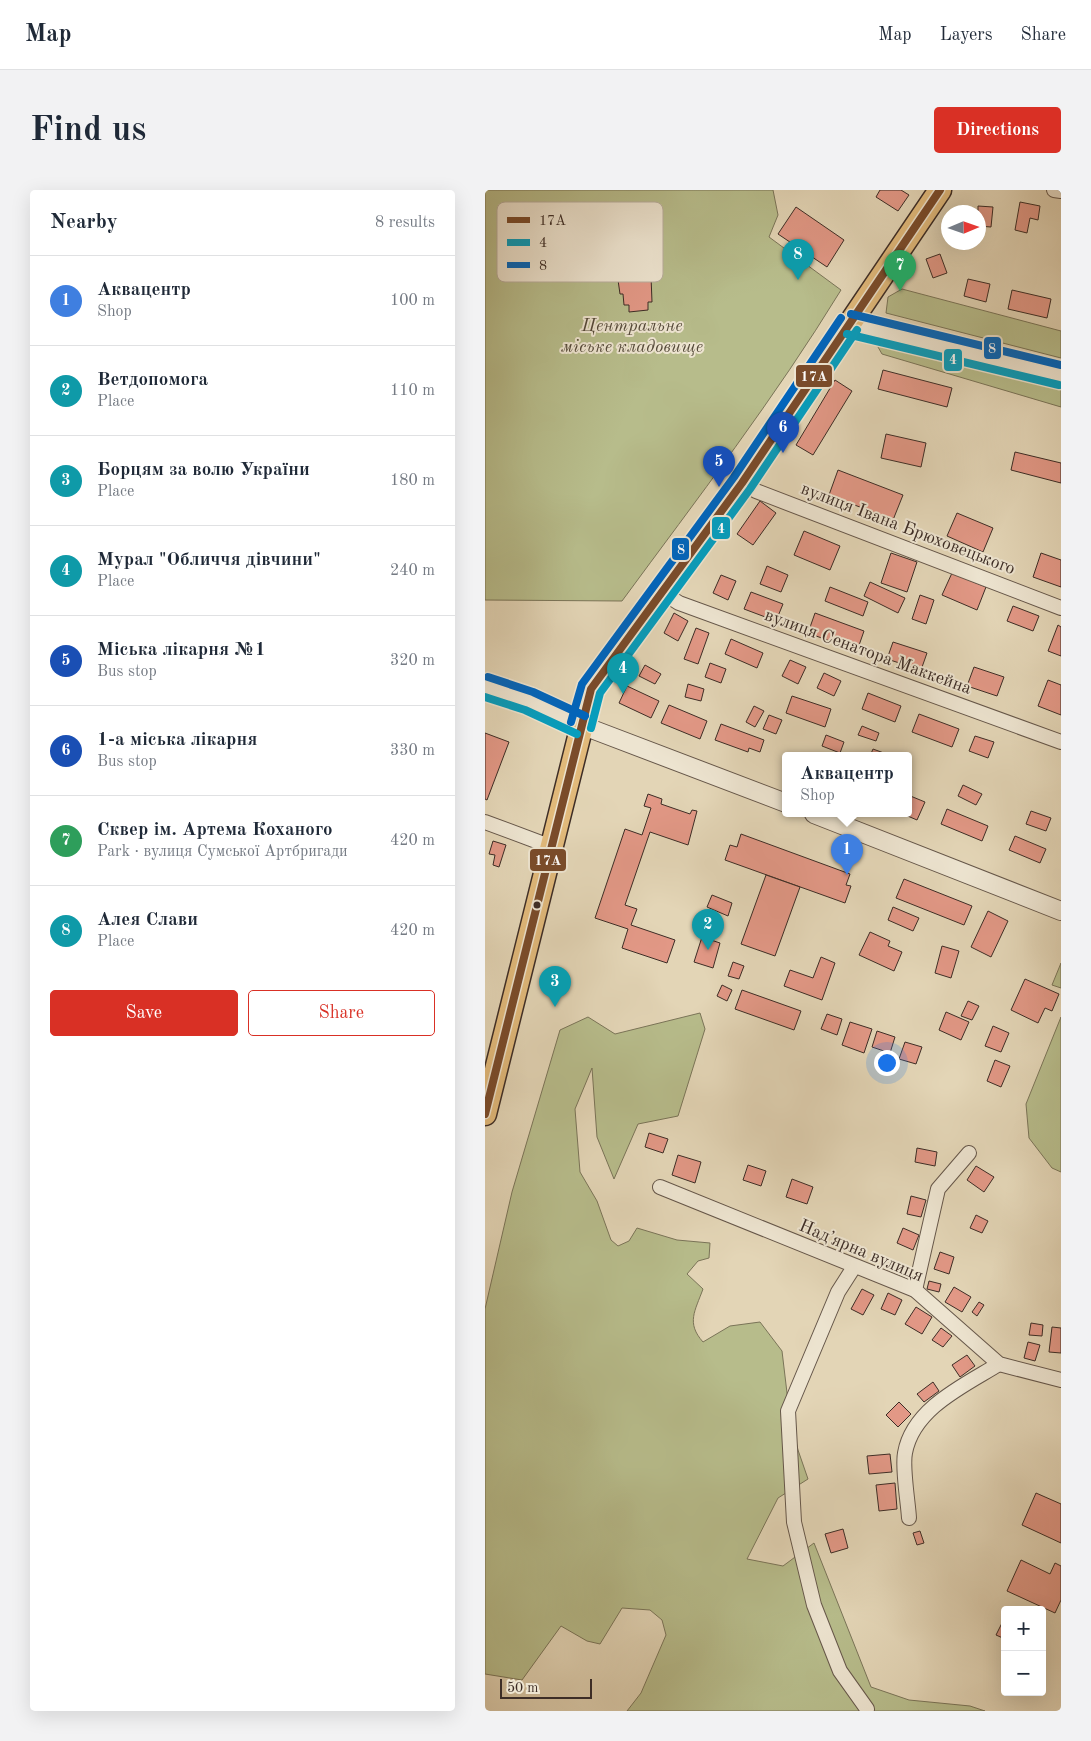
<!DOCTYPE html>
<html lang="en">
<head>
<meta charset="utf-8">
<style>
  body { margin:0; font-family:"Old Standard TT",serif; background:#f2f2f3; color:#1f2937 }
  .controls { position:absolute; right:15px; bottom:15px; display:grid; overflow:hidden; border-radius:5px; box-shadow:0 5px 20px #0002 }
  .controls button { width:45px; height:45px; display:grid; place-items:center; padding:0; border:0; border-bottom:1px solid #e0e1e3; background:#fff; color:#1f2937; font:25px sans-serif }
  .compass { position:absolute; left:456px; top:15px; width:45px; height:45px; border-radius:50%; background:#fff; box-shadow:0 5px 20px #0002; rotate:88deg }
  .scale { position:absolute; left:15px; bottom:12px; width:92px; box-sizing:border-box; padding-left:5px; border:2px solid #3d2d26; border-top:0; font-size:14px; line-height:18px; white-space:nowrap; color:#3d2d26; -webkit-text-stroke:4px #ede4d0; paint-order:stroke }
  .you { position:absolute; left:401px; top:872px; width:18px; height:18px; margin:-12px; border:4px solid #fff; border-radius:50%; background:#1a73e8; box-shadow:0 0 0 8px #1a73e833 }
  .badge { display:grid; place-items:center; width:32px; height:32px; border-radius:50%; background:#d93025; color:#fff; font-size:16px; font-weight:700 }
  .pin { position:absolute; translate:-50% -41px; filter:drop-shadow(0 1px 2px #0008) }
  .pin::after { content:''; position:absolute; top:26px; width:18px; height:15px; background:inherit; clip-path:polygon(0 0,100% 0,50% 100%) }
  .popup { position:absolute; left:297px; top:562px; width:130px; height:65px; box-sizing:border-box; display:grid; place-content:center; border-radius:5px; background:#fff; filter:drop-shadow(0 1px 4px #0005); font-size:16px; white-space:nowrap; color:#747a83 }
  .popup b { font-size:19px; color:#1f2937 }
  .popup::after { content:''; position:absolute; left:50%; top:100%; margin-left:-10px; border:10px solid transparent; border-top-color:#fff }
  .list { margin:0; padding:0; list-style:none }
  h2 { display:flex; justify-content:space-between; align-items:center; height:65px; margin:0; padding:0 20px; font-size:21px }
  h2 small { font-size:16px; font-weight:400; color:#747a83 }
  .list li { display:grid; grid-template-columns:32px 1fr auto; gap:15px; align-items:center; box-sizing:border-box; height:90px; padding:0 20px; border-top:1px solid #e0e1e3 }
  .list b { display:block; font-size:19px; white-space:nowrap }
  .list p { margin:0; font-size:16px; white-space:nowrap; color:#747a83 }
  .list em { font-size:16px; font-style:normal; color:#747a83 }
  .actions { display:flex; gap:10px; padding:15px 20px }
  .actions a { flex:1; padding:11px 0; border:1px solid #d93025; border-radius:5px; text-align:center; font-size:18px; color:#d93025 }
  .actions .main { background:#d93025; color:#fff }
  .map { position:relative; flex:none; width:576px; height:1521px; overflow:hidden; border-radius:5px }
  header { display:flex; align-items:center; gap:30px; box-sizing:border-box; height:70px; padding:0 25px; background:#fff; border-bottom:1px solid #e0e1e3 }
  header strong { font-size:24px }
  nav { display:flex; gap:28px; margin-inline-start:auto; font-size:18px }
  .intro { display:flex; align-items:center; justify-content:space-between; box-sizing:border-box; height:120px; padding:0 30px }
  h1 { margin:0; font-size:35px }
  .button { padding:12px 22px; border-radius:5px; background:#d93025; color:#fff; font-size:18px; font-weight:700 }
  main { display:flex; gap:30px; padding:0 30px }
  aside { flex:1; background:#fff; border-radius:5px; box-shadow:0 5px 20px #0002 }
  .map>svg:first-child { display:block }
  .green { fill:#b7bc8b; stroke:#7a7458 }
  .building { fill:#e29886; stroke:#3d2d26 }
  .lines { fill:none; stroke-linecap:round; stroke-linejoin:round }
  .minor-casing { stroke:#66574a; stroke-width:16 }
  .tertiary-casing { stroke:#66574a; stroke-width:20 }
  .secondary-casing { stroke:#3d2d26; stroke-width:22 }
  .primary-casing { stroke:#3d2d26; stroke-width:25 }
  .minor { stroke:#ede4d0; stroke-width:14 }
  .tertiary { stroke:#ede4d0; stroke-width:18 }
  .secondary { stroke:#ede4d0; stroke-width:20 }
  .primary { stroke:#e2ba7b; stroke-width:22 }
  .bus-1-casing { stroke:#ede4d0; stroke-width:11 }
  .bus-2-casing { stroke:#ede4d0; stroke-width:11 }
  .bus-3-casing { stroke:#ede4d0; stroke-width:11 }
  .bus-1 { stroke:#7a4b2a; stroke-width:8 }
  .bus-2 { stroke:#069dbd; stroke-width:8 }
  .bus-3 { stroke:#0065bd; stroke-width:8 }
  .bus-dot { fill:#3d2d26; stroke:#ede4d0; stroke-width:2 }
  .labels { text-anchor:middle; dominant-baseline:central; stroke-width:4; stroke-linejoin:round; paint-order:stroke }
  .park-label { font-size:18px; font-style:italic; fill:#554a3a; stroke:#ede4d0 }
  .street-label { font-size:18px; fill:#3d2d26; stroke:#ede4d0 }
  .key { fill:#ede4d0; stroke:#b8ad9d; stroke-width:1 }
  .key-label { font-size:14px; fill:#3d2d26 }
  .line-badge { stroke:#ede4d0; stroke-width:2 }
  .badge-label { font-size:14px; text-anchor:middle; font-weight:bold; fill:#fff }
</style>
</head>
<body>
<header>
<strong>Map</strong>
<nav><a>Map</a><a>Layers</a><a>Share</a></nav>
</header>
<div class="intro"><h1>Find us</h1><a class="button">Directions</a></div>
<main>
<aside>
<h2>Nearby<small>8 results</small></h2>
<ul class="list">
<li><span class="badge" style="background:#3f7fe0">1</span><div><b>Аквацентр</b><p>Shop</p></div><em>100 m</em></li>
<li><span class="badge" style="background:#0f9aa8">2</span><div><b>Ветдопомога</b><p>Place</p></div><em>110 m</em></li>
<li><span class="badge" style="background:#0f9aa8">3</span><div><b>Борцям за волю України</b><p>Place</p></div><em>180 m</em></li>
<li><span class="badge" style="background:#0f9aa8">4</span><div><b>Мурал &quot;Обличчя дівчини&quot;</b><p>Place</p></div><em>240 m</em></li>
<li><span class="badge" style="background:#1a4fb4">5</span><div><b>Міська лікарня №1</b><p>Bus stop</p></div><em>320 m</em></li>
<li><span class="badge" style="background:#1a4fb4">6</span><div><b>1-а міська лікарня</b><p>Bus stop</p></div><em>330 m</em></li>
<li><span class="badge" style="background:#2e9e5b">7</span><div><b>Сквер ім. Артема Коханого</b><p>Park · вулиця Сумської Артбригади</p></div><em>420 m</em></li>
<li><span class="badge" style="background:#0f9aa8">8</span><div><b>Алея Слави</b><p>Place</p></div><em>420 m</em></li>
</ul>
<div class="actions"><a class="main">Save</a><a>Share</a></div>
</aside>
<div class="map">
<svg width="576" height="1521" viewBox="0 0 576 1521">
  <rect width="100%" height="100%" fill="#e3d5b6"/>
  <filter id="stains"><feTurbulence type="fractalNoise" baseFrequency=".004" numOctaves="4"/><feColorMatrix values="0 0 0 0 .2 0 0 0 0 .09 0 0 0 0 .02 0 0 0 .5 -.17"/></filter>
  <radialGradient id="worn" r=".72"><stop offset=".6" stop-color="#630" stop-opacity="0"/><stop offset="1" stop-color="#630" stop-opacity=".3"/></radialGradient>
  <!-- green -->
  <g class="green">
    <path d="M0 0H288L293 25 284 47 356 100C290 208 212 309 137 411L0 410Z"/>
    <polygon points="417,99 576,141 576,168 401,123 403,107"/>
    <polygon points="393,150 576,191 576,217 397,164 393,157"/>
    <polygon points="576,773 576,798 567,795"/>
    <path d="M215 823 220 839 193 926 153 934 129 989 112 947 107 878 90 919 95 982 112 1011 126 1050 133 1056 144 1051 152 1038 192 1050 225 1053 224 1068 213 1071 202 1084 218 1099C210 1121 201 1133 218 1152L245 1136 275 1132 297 1161 305 1228 313 1260 323 1289 293 1308 262 1369 298 1376 329 1353 386 1497 424 1510 485 1516 500 1521H142L156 1503 181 1445 177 1430 165 1420 137 1418 115 1454 102 1451 76 1436 37 1490 0 1484V1119L27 1002 75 840 103 827 130 844Z"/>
    <polygon points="576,827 576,982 567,978 544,948 541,914"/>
  </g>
  <!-- building -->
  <g class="building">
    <polygon points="395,0 416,0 424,5 413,21 391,7"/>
    <polygon points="535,12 555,16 553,30 545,28 542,43 530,40"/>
    <polygon points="493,16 508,17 506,37 493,36"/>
    <polygon points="311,17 359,50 342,77 293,44"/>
    <polygon points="455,64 462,83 448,88 441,69"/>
    <polygon points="153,65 153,68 156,67 155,78 162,77 163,86 166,86 167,112 163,112 163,120 144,122 144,115 139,115 138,104 135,104 133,90 137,89 136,80 143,80 142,77 140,77 141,67"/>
    <polygon points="483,89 505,94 501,112 479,106"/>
    <polygon points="527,100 566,109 562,128 523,119"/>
    <polygon points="398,180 467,198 462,217 393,199"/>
    <polygon points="350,190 367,201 328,265 311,255"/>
    <polygon points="401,244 441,253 436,277 396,268"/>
    <polygon points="530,262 576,273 576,293 526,280"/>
    <polygon points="353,280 418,305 408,330 344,305"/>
    <polygon points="275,311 291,323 268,355 252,344"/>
    <polygon points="472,323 508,338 498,362 462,346"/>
    <polygon points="319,341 355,356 345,380 309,365"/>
    <polygon points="406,363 432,372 422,402 396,393"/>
    <polygon points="556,363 576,370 576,397 548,387"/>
    <polygon points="282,376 303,385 296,402 275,394"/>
    <polygon points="467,383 501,397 492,420 457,405"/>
    <polygon points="236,385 251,391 243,410 228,403"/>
    <polygon points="385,392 420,408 413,423 379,406"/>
    <polygon points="345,397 383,412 378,426 340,411"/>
    <polygon points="266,402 298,414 291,431 259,419"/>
    <polygon points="435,405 449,410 441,434 427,429"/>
    <polygon points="528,416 554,426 548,441 522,431"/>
    <polygon points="189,423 203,431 193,451 179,443"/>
    <polygon points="330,423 379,441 372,461 323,443"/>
    <polygon points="573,435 576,437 576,466 563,461"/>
    <polygon points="211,438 224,443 213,474 199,469"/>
    <polygon points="246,449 278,463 272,478 240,464"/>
    <polygon points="408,452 442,463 436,480 402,469"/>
    <polygon points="305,470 321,477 313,494 297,486"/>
    <polygon points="225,473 241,479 236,493 220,487"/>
    <polygon points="160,475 176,484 170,494 154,486"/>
    <polygon points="489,477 519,487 512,506 482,496"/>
    <polygon points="339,483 356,491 349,506 332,498"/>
    <polygon points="563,490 576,495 576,525 553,516"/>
    <polygon points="203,494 219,499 216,511 200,507"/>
    <polygon points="142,496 174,511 166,528 134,513"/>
    <polygon points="383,503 416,516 410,532 377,519"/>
    <polygon points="307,506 346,519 340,537 301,523"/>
    <polygon points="184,515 222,531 215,549 176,533"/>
    <polygon points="269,516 279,521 270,537 261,532"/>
    <polygon points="434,524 474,539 467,557 427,542"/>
    <polygon points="284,525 297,530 291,544 278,539"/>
    <polygon points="236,534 279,550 275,562 264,558 263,562 230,550"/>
    <polygon points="377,536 394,543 391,551 373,545"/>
    <polygon points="0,543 24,552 2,610 0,609"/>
    <polygon points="341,545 359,552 355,563 337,556"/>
    <polygon points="490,546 509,552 503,568 484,561"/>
    <polygon points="388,559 407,566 385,566"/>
    <polygon points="478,595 497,604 491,615 473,606"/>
    <polygon points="163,604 177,609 176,614 205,624 207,620 212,621 203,655 165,642 140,715 152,719 146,735 190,750 182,773 137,758 143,739 110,728 140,639 157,645 166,618 159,616"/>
    <polygon points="423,605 440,612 432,630 418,624 423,624"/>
    <polygon points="462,619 503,636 497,651 456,634"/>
    <polygon points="546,621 566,628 561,641 541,634"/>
    <polygon points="256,644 365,684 361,695 366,696 360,713 240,670 245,655 252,657"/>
    <polygon points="530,646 561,659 555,673 524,660"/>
    <polygon points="8,651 21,655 14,677 8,675 10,665 4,664"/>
    <polygon points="281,685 315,697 290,766 256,754"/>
    <polygon points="419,689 487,716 479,735 411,708"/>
    <polygon points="227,705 247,713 243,726 222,717"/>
    <polygon points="408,717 434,728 428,741 403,730"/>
    <polygon points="503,721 523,731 506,767 486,757"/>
    <polygon points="385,742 405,751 403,756 417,762 409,781 374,765"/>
    <polygon points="217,747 235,753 228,778 209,772"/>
    <polygon points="457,756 474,761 466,788 450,783"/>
    <polygon points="336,767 350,773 337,810 299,796 305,780 328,788"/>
    <polygon points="248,772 259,776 254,789 243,786"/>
    <polygon points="540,789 574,804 567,821 560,818 553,833 526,820"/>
    <polygon points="237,795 247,800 242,811 232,806"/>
    <polygon points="257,800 316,821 309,840 250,819"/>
    <polygon points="483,811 494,816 487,830 476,826"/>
    <polygon points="461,822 484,832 476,850 454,840"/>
    <polygon points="342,824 357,829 352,845 336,839"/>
    <polygon points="365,832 387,839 379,863 357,855"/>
    <polygon points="508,836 524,843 516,862 500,856"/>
    <polygon points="392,841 410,847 405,863 387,857"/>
    <polygon points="420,852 437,857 431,874 414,869"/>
    <polygon points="510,870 525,876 516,897 502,891"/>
    <polygon points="164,943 183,949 178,963 160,957"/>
    <polygon points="432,958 452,962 450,976 430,972"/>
    <polygon points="193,965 216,972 210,993 187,985"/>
    <polygon points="263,975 281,981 276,996 258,990"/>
    <polygon points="491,976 509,987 499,1002 482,990"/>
    <polygon points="307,989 328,997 322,1014 301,1007"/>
    <polygon points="426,1006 441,1010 436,1027 422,1024"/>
    <polygon points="491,1025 503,1031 497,1043 485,1038"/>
    <polygon points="418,1038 434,1045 428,1060 412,1053"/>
    <polygon points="455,1062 469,1067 464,1084 449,1079"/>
    <polygon points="444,1091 456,1094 454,1102 442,1099"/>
    <polygon points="469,1097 486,1107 477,1122 460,1112"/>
    <polygon points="377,1099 389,1105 378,1125 366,1119"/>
    <polygon points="403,1103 417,1110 410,1125 396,1119"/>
    <polygon points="494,1112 499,1115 492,1126 487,1122"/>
    <polygon points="431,1117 447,1127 437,1144 420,1134"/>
    <polygon points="546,1133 558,1135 557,1146 544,1145"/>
    <polygon points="567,1137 576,1138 576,1163 564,1162"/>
    <polygon points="456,1138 467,1146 458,1157 447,1150"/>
    <polygon points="543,1152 555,1155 550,1171 539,1168"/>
    <polygon points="482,1165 490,1176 475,1187 467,1175"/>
    <polygon points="448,1192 454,1201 439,1212 432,1204"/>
    <polygon points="414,1212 426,1224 413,1237 401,1225"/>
    <polygon points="405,1264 407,1282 384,1284 382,1266"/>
    <polygon points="410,1293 412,1319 394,1321 391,1295"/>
    <polygon points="551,1303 576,1314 576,1353 537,1335"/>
    <polygon points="358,1339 363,1358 346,1363 340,1344"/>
    <polygon points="435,1341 439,1353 432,1355 428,1343"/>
    <polygon points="536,1370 565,1384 570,1373 576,1376 576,1410 570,1423 522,1401"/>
    <polygon points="520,1427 520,1449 511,1445"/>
  </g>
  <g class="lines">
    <!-- minor casing -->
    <g class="minor-casing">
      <g id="minor">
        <polyline points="569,0 576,1"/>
        <polyline points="257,293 271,301 576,418"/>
        <polyline points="178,403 194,413 576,552"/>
        <polyline points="0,632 67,657"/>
        <polyline points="175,997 430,1100 514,1174 576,1190"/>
        <polyline points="369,1077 353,1102 303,1221 309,1332 329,1415 355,1481 382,1519"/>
        <polyline points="430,1100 453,999 484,963"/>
        <path d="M424 1328C423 1311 417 1278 420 1263 428 1218 480 1195 514 1174"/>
      </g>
    </g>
    <!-- tertiary casing -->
    <g class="tertiary-casing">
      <g id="tertiary">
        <polyline points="96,535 301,613"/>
        <polyline points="329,624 576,721"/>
      </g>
    </g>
    <!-- secondary casing -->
    <g class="secondary-casing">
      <g id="secondary">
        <polyline points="364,134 576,185"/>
        <polyline points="0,496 44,511 96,535"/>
      </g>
    </g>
    <!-- primary casing -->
    <g class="primary-casing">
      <polyline id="primary" points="0,924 106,499 178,403 257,293 455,0"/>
    </g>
    <!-- minor -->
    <use href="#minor" class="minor"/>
    <!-- tertiary -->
    <use href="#tertiary" class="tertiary"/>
    <!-- secondary -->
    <use href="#secondary" class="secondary"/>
    <!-- primary -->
    <use href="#primary" class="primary"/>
    <!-- bus-1 casing -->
    <g class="bus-1-casing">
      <polyline id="bus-1" points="0,924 106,499 257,293 455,0"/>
    </g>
    <!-- bus-2 casing -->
    <g class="bus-2-casing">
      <g id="bus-2">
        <polyline points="362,144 574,195"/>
        <polyline points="0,507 40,520 92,544"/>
        <polyline points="106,538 115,503 265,299 372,140"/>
      </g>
    </g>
    <!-- bus-3 casing -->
    <g class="bus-3-casing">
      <g id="bus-3">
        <polyline points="366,124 576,175"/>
        <polyline points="3,487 48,502 100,526"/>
        <polyline points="86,532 97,494 249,287 356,128"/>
      </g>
    </g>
    <!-- bus-1 -->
    <use href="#bus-1" class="bus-1"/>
    <!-- bus-2 -->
    <use href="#bus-2" class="bus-2"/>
    <!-- bus-3 -->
    <use href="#bus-3" class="bus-3"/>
  </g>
  <!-- markers -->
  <circle class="bus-dot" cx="52" cy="715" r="4.5"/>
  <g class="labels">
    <!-- park labels -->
    <g class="park-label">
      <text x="147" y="136">Центральне<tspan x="147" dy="21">міське кладовище</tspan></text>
    </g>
    <!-- street labels -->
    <g class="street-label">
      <text transform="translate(423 339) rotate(21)">вулиця Івана Брюховецького</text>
      <text transform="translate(383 462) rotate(20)">вулиця Сенатора Маккейна</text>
      <text transform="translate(376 1061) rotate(23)">Надʼярна вулиця</text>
    </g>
  </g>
  <!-- legend -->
  <rect x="12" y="12" width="166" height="80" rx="8" class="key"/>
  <rect x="22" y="27" width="23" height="6" fill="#7a4b2a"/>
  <rect x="22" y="49" width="23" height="7" fill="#069dbd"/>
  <rect x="22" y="72" width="23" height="6" fill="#0065bd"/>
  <g class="key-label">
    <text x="54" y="35">17А</text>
    <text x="54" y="57">4</text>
    <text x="54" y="80">8</text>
  </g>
  <g class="line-badge">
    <rect x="498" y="146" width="19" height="24" rx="5" fill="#0065bd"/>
    <rect x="458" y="158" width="20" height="24" rx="5" fill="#069dbd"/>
    <rect x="310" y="174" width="38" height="24" rx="5" fill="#7a4b2a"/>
    <rect x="226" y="326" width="20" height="24" rx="5" fill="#069dbd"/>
    <rect x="186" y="347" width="19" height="24" rx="5" fill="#0065bd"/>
    <rect x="44" y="658" width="38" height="24" rx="5" fill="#7a4b2a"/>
  </g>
  <g class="badge-label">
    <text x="507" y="163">8</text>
    <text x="468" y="174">4</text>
    <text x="329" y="191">17А</text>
    <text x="236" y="343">4</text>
    <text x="196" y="364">8</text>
    <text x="63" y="675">17А</text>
  </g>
  <rect width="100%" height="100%" filter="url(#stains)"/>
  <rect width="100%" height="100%" fill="url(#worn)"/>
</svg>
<div class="controls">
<button>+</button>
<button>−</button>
</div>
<svg class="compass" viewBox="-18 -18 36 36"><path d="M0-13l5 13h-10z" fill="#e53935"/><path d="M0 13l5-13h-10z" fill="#747a83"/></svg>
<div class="scale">50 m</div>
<div class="you"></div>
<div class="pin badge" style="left:362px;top:685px;background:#3f7fe0">1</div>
<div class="popup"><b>Аквацентр</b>Shop</div>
<div class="pin badge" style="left:223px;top:760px;background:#0f9aa8">2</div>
<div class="pin badge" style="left:70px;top:817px;background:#0f9aa8">3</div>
<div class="pin badge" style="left:138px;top:504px;background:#0f9aa8">4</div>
<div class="pin badge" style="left:234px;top:297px;background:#1a4fb4">5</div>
<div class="pin badge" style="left:298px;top:263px;background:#1a4fb4">6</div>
<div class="pin badge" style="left:415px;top:101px;background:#2e9e5b">7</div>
<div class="pin badge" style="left:313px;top:90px;background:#0f9aa8">8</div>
</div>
</main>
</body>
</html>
